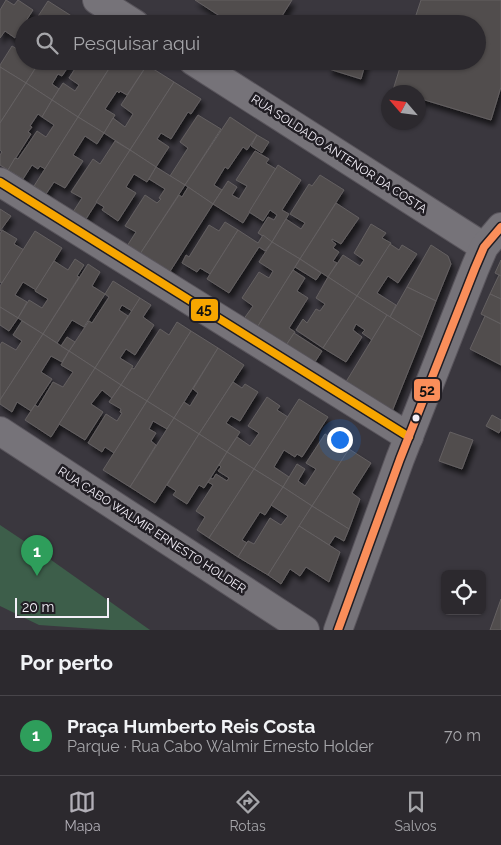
<!DOCTYPE html>
<html lang="pt">
<head>
<meta charset="utf-8">
<style>
  body { margin:0; font-family:Raleway,sans-serif; background:#38353a; color:#f1f3f6 }
  .controls { position:absolute; right:15px; bottom:15px; display:grid; overflow:hidden; border-radius:8px; box-shadow:0 1px 4px #0004 }
  .controls button { width:45px; height:45px; display:grid; place-items:center; padding:0; border:0; border-bottom:1px solid #48454a; background:#2c292e; color:#f1f3f6; font:25px sans-serif }
  .compass { position:absolute; left:381px; top:85px; width:45px; height:45px; border-radius:50%; background:#2c292e; box-shadow:0 1px 4px #0004; rotate:298deg }
  .scale { position:absolute; left:15px; bottom:12px; width:94px; box-sizing:border-box; padding-left:5px; border:2px solid #f3eff8; border-top:0; font-size:14px; line-height:18px; white-space:nowrap; color:#f3eff8; -webkit-text-stroke:4px #201d23; paint-order:stroke }
  .you { position:absolute; left:339px; top:439px; width:18px; height:18px; margin:-12px; border:4px solid #fff; border-radius:50%; background:#1a73e8; box-shadow:0 0 0 8px #1a73e833 }
  .badge { display:grid; place-items:center; width:32px; height:32px; border-radius:50%; background:#b2afb7; color:#fff; font-size:16px; font-weight:700 }
  .pin { position:absolute; translate:-50% -41px; filter:drop-shadow(0 1px 2px #0008) }
  .pin::after { content:''; position:absolute; top:26px; width:18px; height:15px; background:inherit; clip-path:polygon(0 0,100% 0,50% 100%) }
  .list { margin:0; padding:0; list-style:none }
  h2 { display:flex; justify-content:space-between; align-items:center; height:65px; margin:0; padding:0 20px; font-size:21px }
  h2 small { font-size:16px; font-weight:400; color:#a6a6aa }
  .list li { display:grid; grid-template-columns:32px 1fr auto; gap:15px; align-items:center; box-sizing:border-box; height:80px; padding:0 20px; border-top:1px solid #48454a }
  .list b { display:block; font-size:19px; white-space:nowrap }
  .list p { margin:0; font-size:16px; white-space:nowrap; color:#a6a6aa }
  .list em { font-size:16px; font-style:normal; color:#a6a6aa }
  .icon { flex:none; width:28px; height:28px; fill:none; stroke:currentColor; stroke-width:2; stroke-linecap:round; stroke-linejoin:round }
  .map { position:relative; flex:none; width:501px; height:630px; overflow:hidden }
  .search { position:absolute; background:#2c292e; box-shadow:0 1px 4px #0004; left:15px; right:15px; top:15px; height:55px; display:flex; align-items:center; gap:12px; box-sizing:border-box; padding:0 18px; border-radius:28px; color:#a6a6aa; font-size:19px }
  .sheet { height:145px; background:#2c292e }
  nav { display:flex; justify-content:space-around; align-items:center; box-sizing:border-box; height:70px; border-top:1px solid #48454a; background:#2c292e; font-size:14px; color:#a6a6aa }
  nav a { display:grid; justify-items:center; gap:2px }
  nav .on { color:#b2afb7 }
  .map>svg:first-child { display:block }
  .green { fill:#3d5e4a }
  .building { fill:#514d4e; stroke:#646061; filter:url(#shadow) }
  .lines { fill:none; stroke-linecap:round; stroke-linejoin:round }
  .street-casing { stroke:#59555c; stroke-width:30 }
  .street { stroke:#767379; stroke-width:28 }
  .bus-1-casing { stroke:#201d23; stroke-width:11 }
  .bus-2-casing { stroke:#201d23; stroke-width:11 }
  .bus-1 { stroke:#f7a600; stroke-width:8 }
  .bus-2 { stroke:#fa8e5a; stroke-width:8 }
  .bus-dot { fill:#f3eff8; stroke:#201d23; stroke-width:2 }
  .labels { text-anchor:middle; dominant-baseline:central; stroke-width:5; stroke-linejoin:round; paint-order:stroke }
  .street-label { font-size:12px; fill:#f3eff8; stroke:#201d23 }
  .line-badge { stroke:#201d23; stroke-width:2 }
  .pale-badge-label { font-size:14px; text-anchor:middle; font-weight:bold; fill:#111 }
</style>
</head>
<body>
<div class="map">
<svg width="501" height="630" viewBox="0 0 501 630">
  <defs>
    <filter id="shadow"><feDropShadow dx="3" dy="5.5" stdDeviation="2.5" flood-color="#0009"/></filter>
  </defs>
  <rect width="100%" height="100%" fill="#3a373e"/>
  <!-- green -->
  <polygon class="green" points="0,525 30,545 150,630 111,630 39,625 0,606"/>
  <!-- building -->
  <g class="building">
    <polygon points="6,0 14,5 18,0 33,10 15,38 5,31 0,38 0,10"/>
    <polygon points="195,0 292,0 277,24 232,24"/>
    <polygon points="421,0 501,0 501,87 491,120 418,98 418,92 402,92 393,90 402,61 477,61 477,24 413,24"/>
    <polygon points="48,1 70,15 65,24 33,24"/>
    <polygon points="70,15 83,24 65,24"/>
    <polygon points="12,46 24,53 24,61 40,61 26,83 0,67 0,65"/>
    <polygon points="40,61 72,61 62,76 58,74 52,84 59,89 52,100 26,83"/>
    <polygon points="80,61 114,61 78,117 52,100 63,83 75,91 79,85 69,78"/>
    <polygon points="114,61 142,61 147,65 127,95 120,91 119,93 117,91 105,109 115,115 104,133 78,117"/>
    <polygon points="332,61 366,61 361,79 329,69"/>
    <polygon points="147,65 174,82 130,150 104,133 113,118 125,127 133,114 121,105"/>
    <polygon points="0,67 26,83 0,123"/>
    <polygon points="174,82 201,99 191,114 188,112 171,139 161,133 157,139 169,147 156,167 130,150"/>
    <polygon points="26,83 52,100 42,117 38,114 30,126 32,127 28,132 31,134 8,170 0,165 0,155 2,152 0,150 0,123"/>
    <polygon points="52,100 78,117 45,169 40,166 38,169 32,165 23,179 8,170 15,158 18,159 37,131 46,137 54,125 42,117"/>
    <polygon points="198,115 221,129 185,185 170,176 188,148 180,142"/>
    <polygon points="78,117 104,133 97,144 85,136 73,155 83,161 65,188 54,182 46,194 34,186"/>
    <polygon points="230,117 257,135 247,150 243,147 228,169 225,167 214,185 222,190 213,204 185,185"/>
    <polygon points="257,135 269,142 262,153 251,146"/>
    <polygon points="115,141 130,150 86,219 73,212 82,198 71,192 93,159 100,164"/>
    <polygon points="130,150 156,167 147,182 134,174 126,187 136,193 118,221 102,210 104,207 96,202"/>
    <polygon points="255,151 269,159 266,163 276,169 243,223 213,204 228,181 237,187 232,195 239,199 247,186 236,180"/>
    <polygon points="278,165 301,180 282,210 289,214 272,242 258,233 268,217 274,220 277,215 270,210 263,221 249,212"/>
    <polygon points="156,167 185,185 140,254 127,246 136,232 125,226 145,195 157,203 161,199 159,198 165,189 149,179"/>
    <polygon points="320,175 344,190 300,259 272,242 286,219 301,229 305,223 290,214 309,184 312,186"/>
    <polygon points="188,187 213,204 169,273 140,254 179,195 182,197"/>
    <polygon points="336,203 359,218 341,244 332,239 332,241 336,244 333,248 339,252 333,261 337,263 328,277 300,259"/>
    <polygon points="0,209 11,216 0,231"/>
    <polygon points="225,222 238,230 210,274 200,268 197,272 182,263 186,255 189,257 209,225 219,231"/>
    <polygon points="371,224 386,233 382,238 391,243 357,296 328,277 343,255 360,266 364,260 354,253"/>
    <polygon points="2,230 17,239 14,244 24,250 2,283 0,282 0,234"/>
    <polygon points="238,230 258,243 263,235 272,242 265,251 259,247 229,293 207,279"/>
    <polygon points="35,231 62,248 36,290 23,282 15,295 27,302 18,318 0,307 0,286"/>
    <polygon points="272,242 300,259 256,329 243,320 253,306 242,298 259,272 269,278 273,271 259,262"/>
    <polygon points="390,244 399,250 402,245 417,254 398,283 388,276 377,293 396,305 390,317 357,296"/>
    <polygon points="431,245 448,256 451,264 436,301 407,287"/>
    <polygon points="75,259 84,265 77,276 79,277 43,334 18,318 29,300 42,308 48,299 35,291 54,261 68,270"/>
    <polygon points="300,259 321,273 316,280 295,267"/>
    <polygon points="501,260 501,276 495,273"/>
    <polygon points="88,264 100,272 92,286 105,294 84,327 72,320 57,343 43,334"/>
    <polygon points="293,270 305,278 297,291 308,298 289,328 295,332 285,347 256,329"/>
    <polygon points="499,275 501,276 501,299 490,294"/>
    <polygon points="328,277 357,296 323,348 296,330 303,319 307,323 316,309 320,311 325,304 316,298"/>
    <polygon points="113,281 140,298 132,311 122,305 119,310 128,316 95,368 69,351 89,321 92,323 109,297 105,294"/>
    <polygon points="407,287 436,301 422,337 390,317"/>
    <polygon points="490,294 501,299 501,324 481,314"/>
    <polygon points="357,296 387,315 372,340 362,333 365,330 356,324 353,330 362,337 346,362 323,348"/>
    <polygon points="140,298 151,305 143,317 154,325 135,355 126,349 120,358 133,366 121,385 95,368"/>
    <polygon points="0,307 18,318 9,331 0,325"/>
    <polygon points="387,315 422,337 391,414 344,385"/>
    <polygon points="485,316 501,324 501,365 470,349"/>
    <polygon points="22,321 43,334 0,400 0,345 2,342 16,350 22,341 13,335"/>
    <polygon points="177,322 191,331 147,401 121,385 132,368 134,369 160,329 169,335"/>
    <polygon points="191,331 218,348 174,418 147,401"/>
    <polygon points="294,333 322,351 313,365 285,347"/>
    <polygon points="43,334 69,351 62,362 51,356 41,372 52,379 31,411 17,402 12,412 0,404 0,400"/>
    <polygon points="67,337 75,342 69,351 61,346"/>
    <polygon points="218,348 244,365 199,434 174,418 184,402 190,406 198,393 193,389"/>
    <polygon points="69,351 95,368 51,437 25,420 35,405 38,407 53,382 63,387 73,372 61,365"/>
    <polygon points="95,368 121,385 112,398 102,390 91,404 103,412 85,440 59,424"/>
    <polygon points="233,382 242,388 245,384 258,392 240,421 231,416 226,423 240,432 227,452 199,434"/>
    <polygon points="121,385 147,401 114,453 105,447 102,452 88,443 106,414 117,421 122,413 120,412 121,409 109,402"/>
    <polygon points="267,397 280,406 277,410 288,417 254,469 227,452 237,437 250,446 259,433 248,426"/>
    <polygon points="299,399 328,417 302,457 297,454 295,457 284,450 274,467 289,477 283,487 254,469"/>
    <polygon points="147,401 174,418 167,429 153,421 149,429 156,433 151,441 156,445 130,487 103,470"/>
    <polygon points="492,415 501,420 501,429 499,433 486,426"/>
    <polygon points="174,418 199,434 155,503 130,487"/>
    <polygon points="450,432 473,440 462,469 439,461"/>
    <polygon points="199,434 227,452 204,488 199,485 187,504 173,495 176,491 167,485"/>
    <polygon points="325,434 349,449 312,506 283,487 297,464 305,469 298,481 305,486 316,469 306,463"/>
    <polygon points="349,449 371,463 352,493 360,499 349,529 312,506"/>
    <polygon points="227,452 254,469 209,538 197,530 205,517 196,511 213,485 208,482 211,478 213,479 216,474 227,481 229,478 218,471 221,467 219,465"/>
    <polygon points="254,469 283,487 265,515 260,512 242,540 247,543 238,557 209,538"/>
    <polygon points="283,487 312,506 268,575 238,557 248,541 254,544 270,518 281,525 288,516 271,505"/>
    <polygon points="312,506 349,529 344,541 335,536 329,545 299,526"/>
    <polygon points="299,526 340,552 329,582 306,567 300,576 290,569 281,584 268,575"/>
    <polygon points="501,599 501,630 490,630"/>
  </g>
  <g class="lines">
    <!-- street casing -->
    <g class="street-casing">
      <g id="street">
        <polyline points="97,0 135,24"/>
        <polyline points="193,61 484,247"/>
        <polyline points="0,182 409,437"/>
        <polyline points="0,431 305,630"/>
        <polyline points="338,630 400,459 475,268 484,247 501,227"/>
      </g>
    </g>
    <!-- street -->
    <use href="#street" class="street"/>
    <!-- bus-1 casing -->
    <g class="bus-1-casing">
      <polyline id="bus-1" points="0,182 409,437"/>
    </g>
    <!-- bus-2 casing -->
    <g class="bus-2-casing">
      <polyline id="bus-2" points="338,630 400,459 475,268 484,247 501,227"/>
    </g>
    <!-- bus-1 -->
    <use href="#bus-1" class="bus-1"/>
    <!-- bus-2 -->
    <use href="#bus-2" class="bus-2"/>
  </g>
  <!-- markers -->
  <circle class="bus-dot" cx="416" cy="418" r="4.5"/>
  <g class="labels">
    <!-- street labels -->
    <g class="street-label">
      <text transform="translate(339 154) rotate(33)">RUA SOLDADO ANTENOR DA COSTA</text>
      <text transform="translate(152 530) rotate(33)">RUA CABO WALMIR ERNESTO HOLDER</text>
    </g>
  </g>
  <g class="line-badge">
    <rect x="190" y="298" width="29" height="24" rx="5" fill="#f7a600"/>
    <rect x="413" y="378" width="28" height="24" rx="5" fill="#fa8e5a"/>
  </g>
  <g class="pale-badge-label">
    <text x="204" y="314">45</text>
    <text x="427" y="395">52</text>
  </g>
</svg>
<div class="controls">
<button><svg class="icon" aria-label="locate" viewBox="0 0 24 24"><circle cx="12" cy="12" r="6"/><path d="M12 2v4M12 18v4M2 12h4M18 12h4"/></svg></button>
</div>
<svg class="compass" viewBox="-18 -18 36 36"><path d="M0-13l5 13h-10z" fill="#e53935"/><path d="M0 13l5-13h-10z" fill="#a6a6aa"/></svg>
<div class="scale">20 m</div>
<div class="you"></div>
<div class="pin badge" style="left:37px;top:576px;background:#2e9e5b">1</div>
<div class="search"><svg class="icon" aria-label="search" viewBox="0 0 24 24"><circle cx="10" cy="10" r="6"/><path d="M15 15l6 6"/></svg>Pesquisar aqui</div>
</div>
<section class="sheet">
<h2>Por perto<small></small></h2>
<ul class="list">
<li><span class="badge" style="background:#2e9e5b">1</span><div><b>Praça Humberto Reis Costa</b><p>Parque · Rua Cabo Walmir Ernesto Holder</p></div><em>70 m</em></li>
</ul>
</section>
<nav>
<a class="on"><svg class="icon" aria-label="map" viewBox="0 0 24 24"><path d="M3 6l6-2 6 2 6-2v14l-6 2-6-2-6 2zM9 4v14M15 6v14"/></svg>Mapa</a>
<a><svg class="icon" aria-label="directions" viewBox="0 0 24 24"><path d="M12 3l9 9-9 9-9-9zM9 14v-3h6M13 9l2 2-2 2"/></svg>Rotas</a>
<a><svg class="icon" aria-label="saved" viewBox="0 0 24 24"><path d="M7 4h10v16l-5-4-5 4z"/></svg>Salvos</a>
</nav>
</body>
</html>
